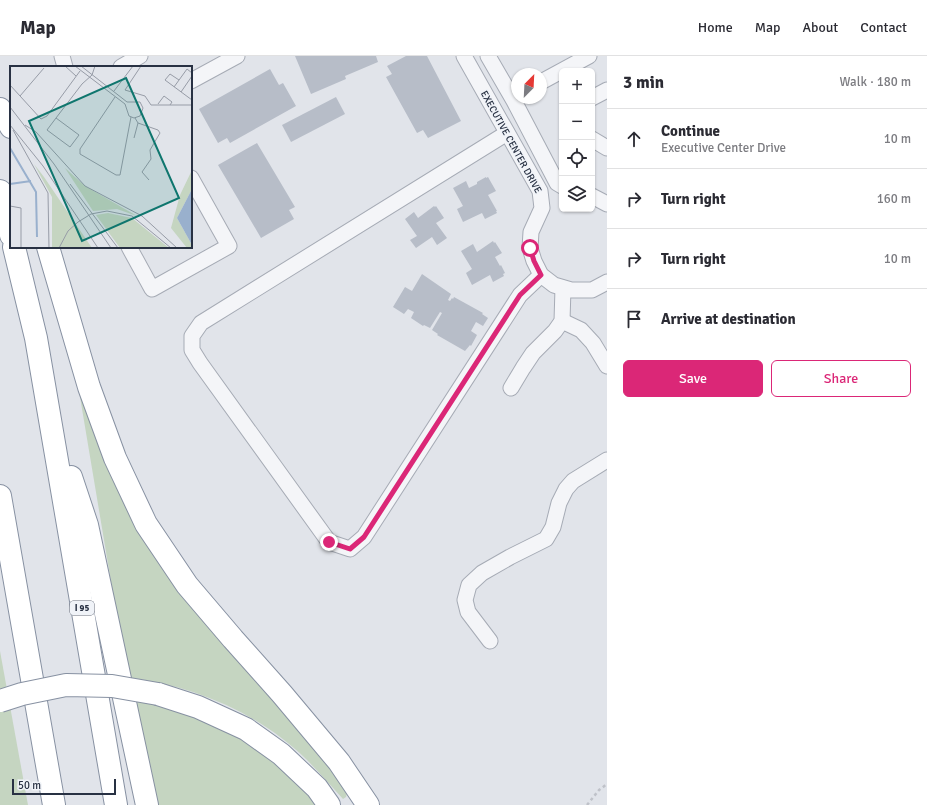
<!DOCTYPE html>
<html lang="en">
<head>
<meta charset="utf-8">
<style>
  body { margin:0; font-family:Signika,sans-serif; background:#f7f7f7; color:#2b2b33 }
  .controls { position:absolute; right:12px; top:12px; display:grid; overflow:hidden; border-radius:6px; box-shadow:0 1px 3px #0004 }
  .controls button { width:36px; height:36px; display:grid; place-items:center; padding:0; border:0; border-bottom:1px solid #e1e1e2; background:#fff; color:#2b2b33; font:20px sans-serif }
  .compass { position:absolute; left:511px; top:12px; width:36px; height:36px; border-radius:50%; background:#fff; box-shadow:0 1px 3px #0004; rotate:24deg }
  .scale { position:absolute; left:12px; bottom:10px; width:104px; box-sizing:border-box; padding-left:4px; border:2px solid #283143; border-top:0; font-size:11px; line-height:14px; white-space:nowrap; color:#283143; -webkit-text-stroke:3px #f0f3f8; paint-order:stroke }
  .stop { position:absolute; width:12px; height:12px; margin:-9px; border:3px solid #db2777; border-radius:50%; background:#fff }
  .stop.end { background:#db2777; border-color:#fff; box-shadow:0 1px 4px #0008 }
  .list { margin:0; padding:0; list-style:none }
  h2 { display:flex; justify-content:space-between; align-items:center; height:52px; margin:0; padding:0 16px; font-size:17px }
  h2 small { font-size:13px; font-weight:400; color:#7c7c81 }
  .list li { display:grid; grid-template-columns:26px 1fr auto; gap:12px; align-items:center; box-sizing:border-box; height:60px; padding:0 16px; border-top:1px solid #e1e1e2 }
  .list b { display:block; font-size:15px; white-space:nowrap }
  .list p { margin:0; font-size:13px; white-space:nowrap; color:#7c7c81 }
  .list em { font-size:13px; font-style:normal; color:#7c7c81 }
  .actions { display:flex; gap:8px; padding:12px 16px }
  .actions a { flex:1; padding:9px 0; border:1px solid #db2777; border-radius:6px; text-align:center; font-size:14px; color:#db2777 }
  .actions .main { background:#db2777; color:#fff }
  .icon { flex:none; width:22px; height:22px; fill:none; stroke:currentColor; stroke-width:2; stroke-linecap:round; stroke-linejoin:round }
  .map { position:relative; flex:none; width:607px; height:749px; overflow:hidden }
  header { display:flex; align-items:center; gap:24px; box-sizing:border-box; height:56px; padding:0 20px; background:#fff; border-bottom:1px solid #e1e1e2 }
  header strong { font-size:19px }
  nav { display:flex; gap:22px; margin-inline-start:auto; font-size:14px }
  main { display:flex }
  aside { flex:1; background:#fff }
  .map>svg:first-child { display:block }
  .green { fill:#c5d5c1 }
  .building { fill:#b7bdc8 }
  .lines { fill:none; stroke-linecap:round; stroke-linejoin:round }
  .minor-casing { stroke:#a6abb5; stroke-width:17 }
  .highway-casing { stroke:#8791a2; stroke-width:24 }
  .path { stroke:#bfc2c9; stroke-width:2.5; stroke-dasharray:3 3; stroke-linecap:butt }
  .minor { stroke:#f4f5f8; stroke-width:15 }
  .highway { stroke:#fff; stroke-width:22 }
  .highway-bridge-casing { stroke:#8791a2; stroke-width:24; stroke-linecap:butt }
  .highway-bridge { stroke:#fff; stroke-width:22 }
  .route { stroke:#db2777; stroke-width:5 }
  .labels { text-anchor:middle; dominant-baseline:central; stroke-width:3; stroke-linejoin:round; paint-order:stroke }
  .shield { fill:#f0f3f8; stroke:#646b79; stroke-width:1 }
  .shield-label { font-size:9px; font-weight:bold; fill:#283143 }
  .street-label { font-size:10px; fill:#283143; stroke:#f0f3f8 }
  .inset-river { fill:none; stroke:#99b0cd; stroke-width:2 }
  .inset-road { fill:none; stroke:#979ca7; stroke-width:1 }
  .view { fill:#0f766e; fill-opacity:0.15; stroke:#0f766e; stroke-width:2 }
  .inset-edge { fill:none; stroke:#283143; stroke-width:2 }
</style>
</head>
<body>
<header>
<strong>Map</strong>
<nav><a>Home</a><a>Map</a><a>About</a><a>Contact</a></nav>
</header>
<main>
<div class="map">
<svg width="607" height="749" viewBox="0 0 607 749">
  <rect width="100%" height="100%" fill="#e1e4ea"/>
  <!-- green -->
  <g class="green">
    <path d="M78 329 110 409 349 732 346 741 343 743C331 730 319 716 306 703 258 656 193 630 127 621Z"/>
    <polygon points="0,595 28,749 0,749"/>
    <polygon points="134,644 158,648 200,661 228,675 247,686 282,712 318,749 156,749"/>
  </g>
  <!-- building -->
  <g class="building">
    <polygon points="295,0 376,0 378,6 345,20 346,23 311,38"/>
    <polygon points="406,0 427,0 461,65 428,82 423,74 417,77 386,21 392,18 387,10"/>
    <polygon points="270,13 279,29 283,27 296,50 230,87 227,82 218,87 199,53"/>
    <polygon points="336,41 345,58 291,86 282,69"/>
    <polygon points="257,87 295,151 289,154 294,163 261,182 218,109"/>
    <polygon points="486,121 486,122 488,121 496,135 488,139 497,155 496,155 497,157 485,163 482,157 463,166 457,153 463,150 453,132 466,125 469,132 477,128 477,126"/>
    <polygon points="434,150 435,151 436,150 444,162 436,167 447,182 437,189 432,181 416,192 410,184 417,180 405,163 414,156 418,162"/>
    <polygon points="493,185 494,187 495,186 502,197 495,201 500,210 501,209 505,217 503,218 504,220 493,226 490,219 472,229 466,217 472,213 461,195 473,188 477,196"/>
    <polygon points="422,218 451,238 448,244 450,245 452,242 453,243 454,241 483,257 482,258 488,262 483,270 476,266 471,275 477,279 471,290 470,289 465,295 437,279 438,278 432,274 442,257 440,256 430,272 424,269 423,270 411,262 414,256 408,253 404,258 393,251 405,231 412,235"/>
  </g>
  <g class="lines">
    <!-- minor casing -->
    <g class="minor-casing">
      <g id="minor">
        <polyline points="62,0 65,11"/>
        <polyline points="464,0 540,135 542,152 531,176 530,192 534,205 541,219 554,229 571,234 592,234 607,226"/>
        <polyline points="488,0 514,45 557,127 562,130"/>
        <polyline points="121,11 140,0"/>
        <polyline points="191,25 237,0"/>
        <polyline points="541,26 589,0"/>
        <polyline points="592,42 607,34"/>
        <polyline points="507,77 201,267 192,280 192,294 200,307 329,486 350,493 364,481 520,239 541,219"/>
        <polyline points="592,83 607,92"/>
        <polyline points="592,140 607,148"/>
        <polyline points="129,191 152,233 229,190 191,122"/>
        <polyline points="562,265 581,274 593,287 607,310"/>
        <polyline points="511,332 523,312 533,297 555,275 562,265 563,232"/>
        <polyline points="490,585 468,556 465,544 469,529 482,517 510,501 546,483 553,471 559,447 566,433 573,425 607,404"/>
      </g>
    </g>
    <!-- highway casing -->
    <g class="highway-casing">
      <g id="highway">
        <polyline points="0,53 11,71"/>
        <polyline points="0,135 11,179"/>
        <polyline points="14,191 36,282 116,749"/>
        <polyline points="48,191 89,331 115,402 146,468 187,529 233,583 282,638 339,706 368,749"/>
        <polyline points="71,421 87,469 147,749"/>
        <polyline points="0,440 54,749"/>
        <polyline points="158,638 198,651 246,673 281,698 317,732 329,749"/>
      </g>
    </g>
    <!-- path -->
    <polyline class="path" points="587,749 599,734 607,728"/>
    <!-- minor -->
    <use href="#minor" class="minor"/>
    <!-- highway -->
    <use href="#highway" class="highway"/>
    <!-- highway-bridge casing -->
    <g class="highway-bridge-casing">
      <polyline id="highway-bridge" points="0,645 22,638 66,629 112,630 158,638"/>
    </g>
    <!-- highway-bridge -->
    <use href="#highway-bridge" class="highway-bridge"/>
  </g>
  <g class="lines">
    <!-- route -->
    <polyline class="route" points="329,486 350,493 364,481 520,239 541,219 534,205 530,192"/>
  </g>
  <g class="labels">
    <!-- shield labels -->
    <rect class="shield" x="70" y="545" width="24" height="14" rx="3"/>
    <g class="shield-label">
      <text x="82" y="552">I 95</text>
    </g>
    <!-- street labels -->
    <g class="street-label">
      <text transform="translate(511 86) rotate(61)">EXECUTIVE CENTER DRIVE</text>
    </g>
  </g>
  <!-- overview -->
  <g transform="translate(10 10)">
    <rect width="182" height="182" fill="#e1e4ea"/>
    <path d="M24 98 34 111 82 182H42V131ZM55 102 75 120 127 150 107 143 83 145ZM182 104V123L167 152 182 179V182H177L161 162 170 129ZM98 147 122 152 159 182H110L86 149Z" fill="#c5d5c1"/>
    <path d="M182 123V179L167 152Z" fill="#99b0cd"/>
    <path class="inset-river" d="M0 82 26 126 27 171M0 118 21 115"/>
    <path class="inset-road" d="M55 0 66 10M65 0 115 38 119 50 124 52 130 50 133 42 130 36H117L71 0M131 0 115 24 135 30 141 39H182M169 14 160 8 155 14 182 34M0 19 31 53 37 50 70 5M164 21 177 3 182 7M104 25 123 0M171 26 182 10M10 30 34 2M105 31 70 83V88L106 109H110L121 51M148 38 154 30 162 36 160 39M0 41 44 98 101 182M46 52 69 69 60 81 37 64 46 52 72 18 82 9 85 0M128 57 148 64 150 67 140 84 141 93 132 106 139 114M0 59 33 100 88 182M15 59 26 66 75 120 132 150 167 182M3 64 38 127 39 182M124 72 128 57 125 52M60 118 108 182M0 140 11 142V182M49 182 58 165 68 156 81 148 97 145 122 150 161 182"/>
    <path class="view" d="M116 12 169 132 72 175 19 55Z"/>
    <rect width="182" height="182" class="inset-edge"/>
  </g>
</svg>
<div class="controls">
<button>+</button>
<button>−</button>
<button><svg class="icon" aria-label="locate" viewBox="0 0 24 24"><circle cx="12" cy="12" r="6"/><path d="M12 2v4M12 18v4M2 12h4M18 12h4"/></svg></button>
<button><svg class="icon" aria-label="layers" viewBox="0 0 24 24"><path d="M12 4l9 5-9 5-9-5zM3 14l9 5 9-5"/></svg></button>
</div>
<svg class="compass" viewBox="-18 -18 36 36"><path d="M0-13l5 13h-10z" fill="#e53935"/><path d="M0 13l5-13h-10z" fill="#7c7c81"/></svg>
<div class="scale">50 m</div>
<div class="stop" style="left:530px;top:192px"></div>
<div class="stop end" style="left:329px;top:486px"></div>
</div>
<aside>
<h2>3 min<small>Walk · 180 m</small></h2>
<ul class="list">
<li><svg class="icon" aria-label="ahead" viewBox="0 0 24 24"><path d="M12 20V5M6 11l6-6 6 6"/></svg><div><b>Continue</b><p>Executive Center Drive</p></div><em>10 m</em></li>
<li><svg class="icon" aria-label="right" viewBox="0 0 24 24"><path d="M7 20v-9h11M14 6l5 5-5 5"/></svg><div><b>Turn right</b></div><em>160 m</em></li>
<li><svg class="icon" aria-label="right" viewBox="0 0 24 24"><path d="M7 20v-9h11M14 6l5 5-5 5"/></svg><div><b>Turn right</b></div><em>10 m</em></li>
<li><svg class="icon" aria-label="arrive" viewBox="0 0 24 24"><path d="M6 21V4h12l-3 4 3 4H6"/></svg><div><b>Arrive at destination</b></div></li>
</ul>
<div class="actions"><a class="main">Save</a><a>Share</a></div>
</aside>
</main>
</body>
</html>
